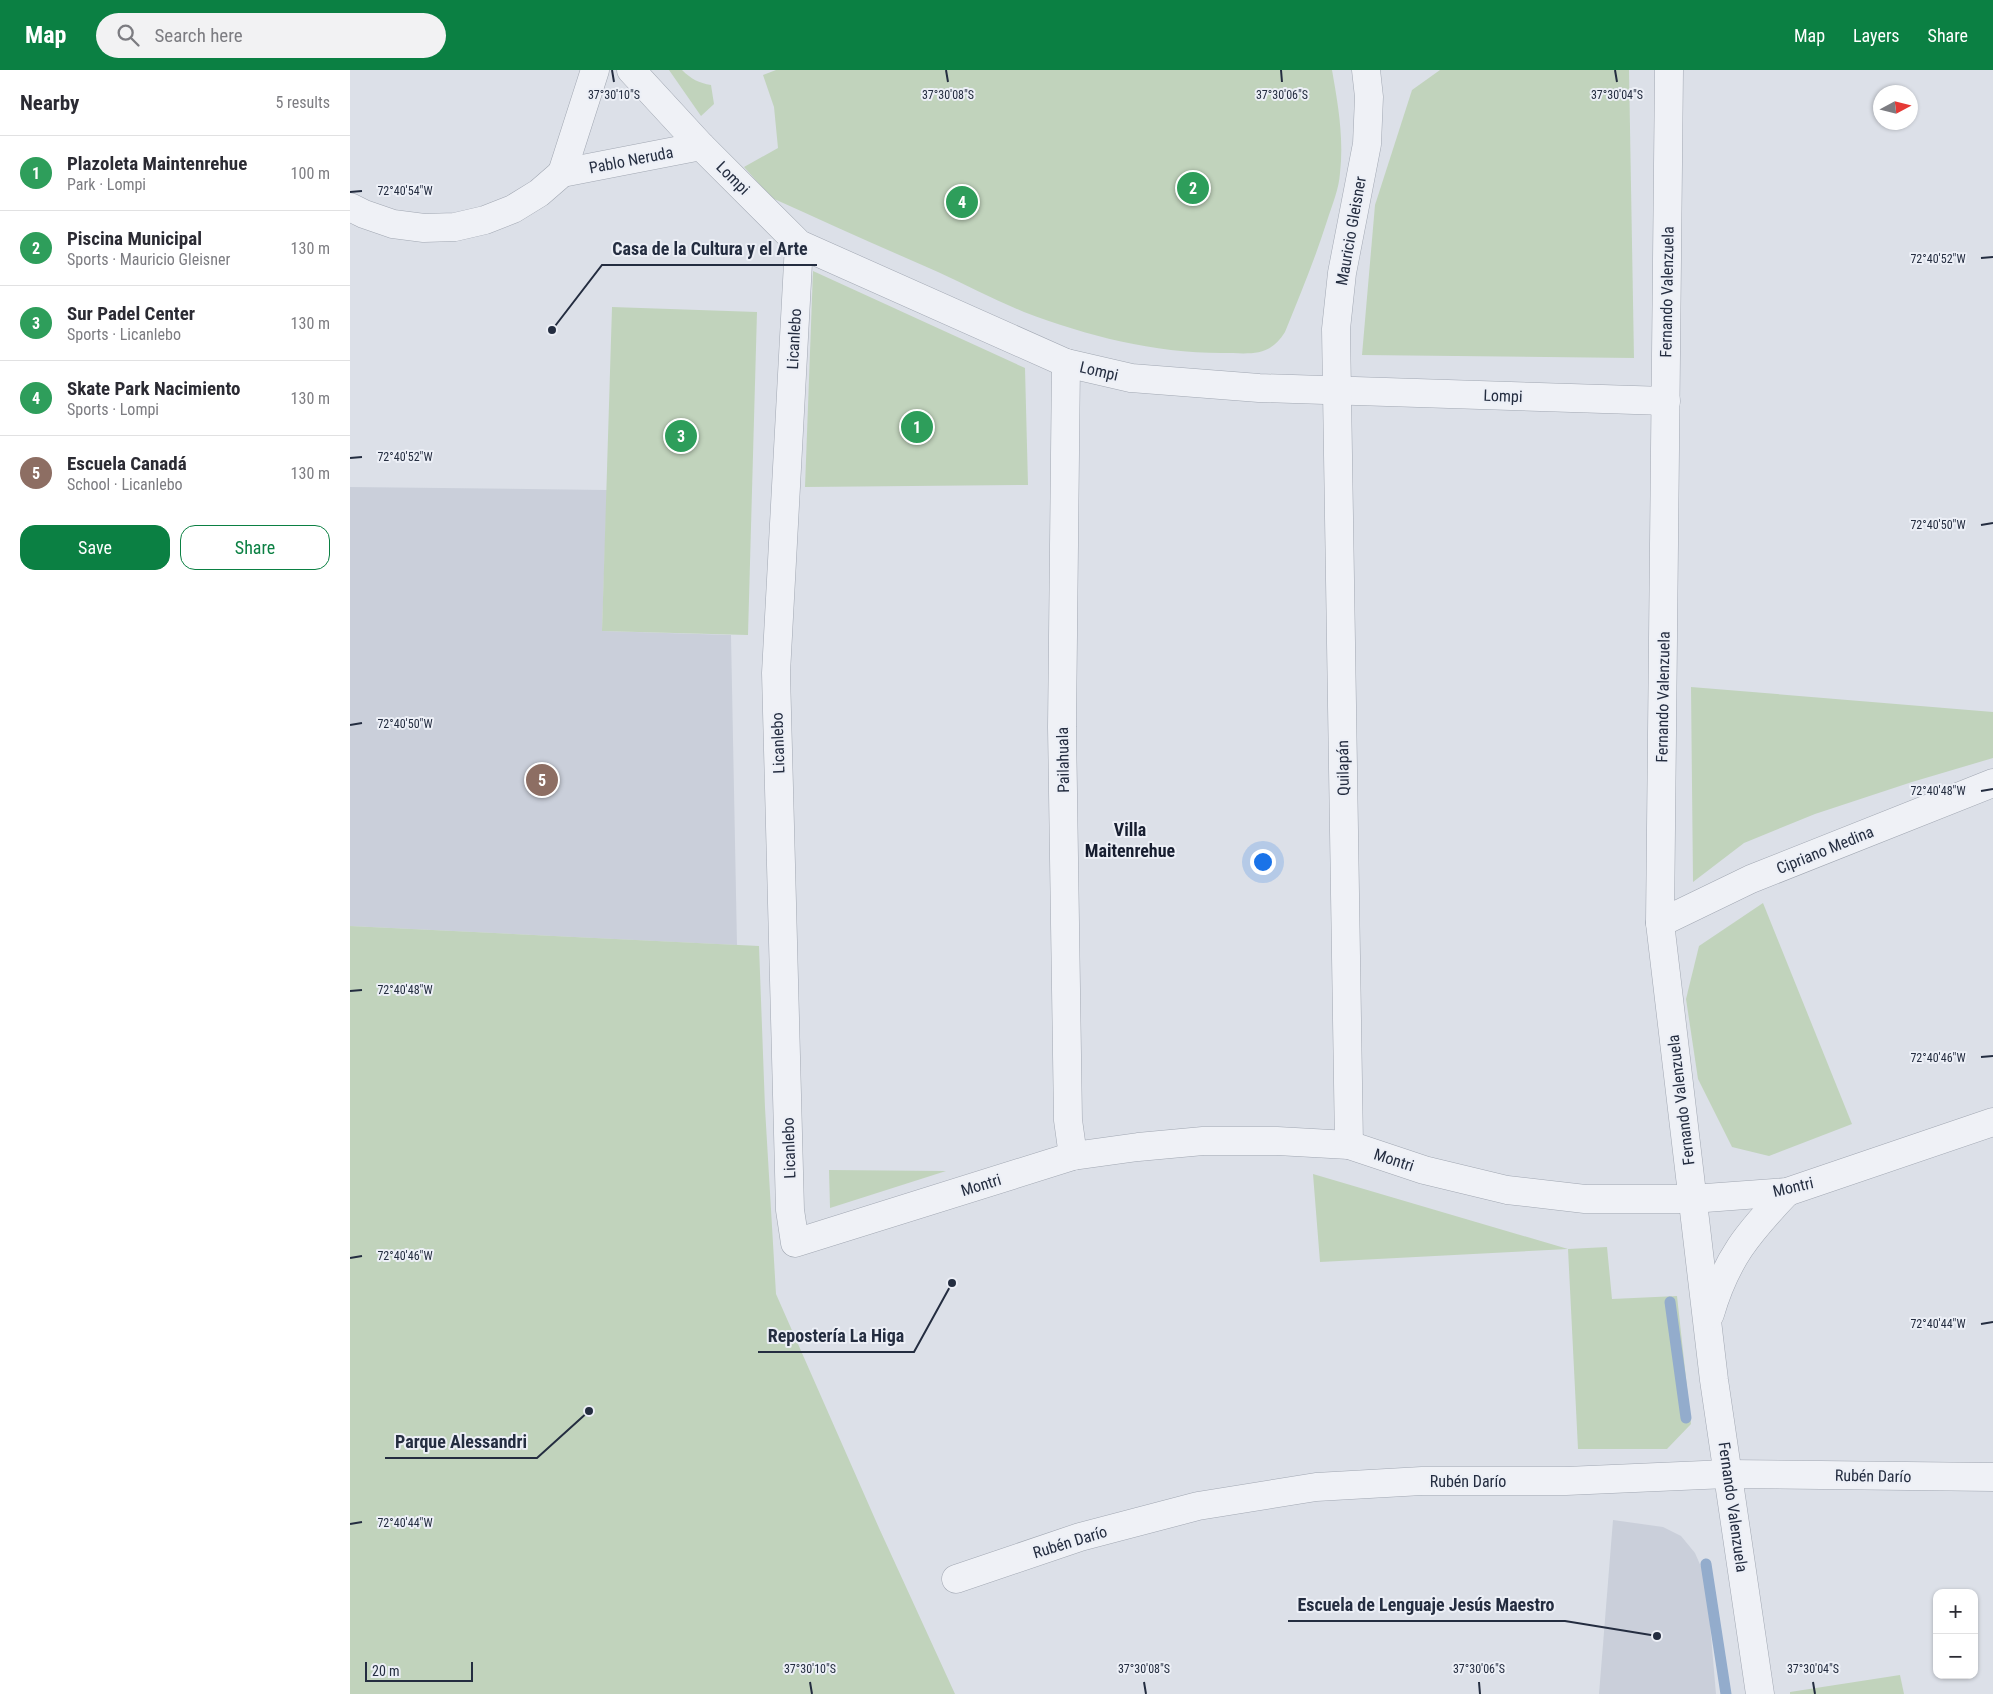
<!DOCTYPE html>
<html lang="en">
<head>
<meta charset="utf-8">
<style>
  body { margin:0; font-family:"Roboto Condensed",sans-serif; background:#f2f2f3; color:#2b2b33 }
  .controls { position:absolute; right:15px; bottom:15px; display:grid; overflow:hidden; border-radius:10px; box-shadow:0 1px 4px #0004 }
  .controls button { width:45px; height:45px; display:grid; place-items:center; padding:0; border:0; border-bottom:1px solid #e1e1e2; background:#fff; color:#2b2b33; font:25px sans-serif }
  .compass { position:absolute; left:1523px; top:15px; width:45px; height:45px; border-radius:50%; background:#fff; box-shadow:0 1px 4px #0004; rotate:83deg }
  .scale { position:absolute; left:15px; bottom:12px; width:108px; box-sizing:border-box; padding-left:5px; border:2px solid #242d40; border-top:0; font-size:14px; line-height:18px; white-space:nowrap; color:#242d40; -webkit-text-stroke:4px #eceff6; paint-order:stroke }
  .you { position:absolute; left:912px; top:791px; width:18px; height:18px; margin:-12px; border:4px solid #fff; border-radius:50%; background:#1a73e8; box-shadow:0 0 0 8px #1a73e833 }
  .badge { display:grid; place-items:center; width:32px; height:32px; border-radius:50%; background:#0b8043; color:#fff; font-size:16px; font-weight:700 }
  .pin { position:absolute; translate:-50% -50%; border:2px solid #fff; box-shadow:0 1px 5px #0006 }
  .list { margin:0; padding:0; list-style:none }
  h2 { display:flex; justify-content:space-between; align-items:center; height:65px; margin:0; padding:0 20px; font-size:21px }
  h2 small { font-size:16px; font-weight:400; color:#7c7c81 }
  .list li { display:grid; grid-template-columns:32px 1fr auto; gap:15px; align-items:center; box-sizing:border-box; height:75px; padding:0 20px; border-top:1px solid #e1e1e2 }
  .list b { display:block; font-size:19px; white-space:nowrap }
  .list p { margin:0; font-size:16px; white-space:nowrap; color:#7c7c81 }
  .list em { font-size:16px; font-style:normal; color:#7c7c81 }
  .actions { display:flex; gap:10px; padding:15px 20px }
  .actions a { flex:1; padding:11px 0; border:1px solid #0b8043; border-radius:15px; text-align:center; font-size:18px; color:#0b8043 }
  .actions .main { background:#0b8043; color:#fff }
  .icon { flex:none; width:28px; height:28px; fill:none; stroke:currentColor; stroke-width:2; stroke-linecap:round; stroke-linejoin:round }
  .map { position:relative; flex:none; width:1643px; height:1624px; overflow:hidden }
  header { display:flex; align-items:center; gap:30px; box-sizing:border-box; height:70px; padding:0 25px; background:#0b8043; color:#fff }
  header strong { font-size:24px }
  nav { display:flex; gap:28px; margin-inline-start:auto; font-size:18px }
  .search { width:350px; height:45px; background:#f2f2f3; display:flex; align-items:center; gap:12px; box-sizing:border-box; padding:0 18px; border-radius:28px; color:#7c7c81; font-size:19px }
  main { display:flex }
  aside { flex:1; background:#fff }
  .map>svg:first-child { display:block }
  .built { fill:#cacfda }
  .green { fill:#c1d3bc }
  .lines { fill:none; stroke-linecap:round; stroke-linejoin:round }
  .stream { stroke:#93accc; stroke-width:11 }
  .minor-casing { stroke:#a1a7b2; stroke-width:29 }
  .minor { stroke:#eff1f6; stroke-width:28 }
  .ticks { fill:none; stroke:#242d40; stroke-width:2 }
  .labels { text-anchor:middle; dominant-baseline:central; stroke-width:4; stroke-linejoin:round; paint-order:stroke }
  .street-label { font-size:16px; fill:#242d40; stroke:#eceff6 }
  .neighbourhood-label { font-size:18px; font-weight:bold; fill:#171e30; stroke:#eceff6 }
  .ticks-label { font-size:12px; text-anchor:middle; fill:#242d40; stroke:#eceff6; stroke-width:4; stroke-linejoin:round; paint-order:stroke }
  .leader { fill:none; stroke:#242d40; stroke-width:2 }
  .callout-dot { fill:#242d40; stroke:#eceff6; stroke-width:2 }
  .callout-label { font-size:18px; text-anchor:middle; font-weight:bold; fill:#242d40; stroke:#eceff6; stroke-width:4; stroke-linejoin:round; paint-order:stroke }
</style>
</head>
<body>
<header>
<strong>Map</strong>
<div class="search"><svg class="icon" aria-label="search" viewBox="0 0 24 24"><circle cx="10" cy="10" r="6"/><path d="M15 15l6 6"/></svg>Search here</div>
<nav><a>Map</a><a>Layers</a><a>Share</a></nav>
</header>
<main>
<aside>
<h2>Nearby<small>5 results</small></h2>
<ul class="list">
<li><span class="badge" style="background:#2e9e5b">1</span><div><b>Plazoleta Maintenrehue</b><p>Park · Lompi</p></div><em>100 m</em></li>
<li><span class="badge" style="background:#2e9e5b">2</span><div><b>Piscina Municipal</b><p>Sports · Mauricio Gleisner</p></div><em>130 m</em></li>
<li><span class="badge" style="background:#2e9e5b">3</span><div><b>Sur Padel Center</b><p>Sports · Licanlebo</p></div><em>130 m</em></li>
<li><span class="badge" style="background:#2e9e5b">4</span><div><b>Skate Park Nacimiento</b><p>Sports · Lompi</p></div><em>130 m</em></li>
<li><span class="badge" style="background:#8d6e63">5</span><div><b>Escuela Canadá</b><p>School · Licanlebo</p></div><em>130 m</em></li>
</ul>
<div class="actions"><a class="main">Save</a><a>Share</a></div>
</aside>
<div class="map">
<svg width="1643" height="1624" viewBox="0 0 1643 1624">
  <rect width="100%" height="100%" fill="#dce0e8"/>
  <!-- built -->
  <g class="built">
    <polygon points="0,417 257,420 252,561 381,565 387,875 0,856"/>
    <polygon points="1263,1450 1313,1457 1331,1466 1345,1483 1356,1508 1366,1624 1249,1624"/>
  </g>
  <!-- green -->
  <g class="green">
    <path d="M319 0H332C341 9 349 13 361 15L364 34 351 46Z"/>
    <path d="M426 0H982C988 34 994 68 990 103 989 119 982 135 977 151 965 189 950 225 935 262 919 288 900 283 872 283 803 283 738 266 674 242 645 230 616 215 588 202 533 178 477 153 422 128L394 97 428 78 424 37 413 5Z"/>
    <polygon points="1090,0 1279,0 1284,288 1012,285 1025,135 1062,20"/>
    <polygon points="463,201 675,298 678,415 455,417"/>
    <polygon points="262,237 407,242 398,565 252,561"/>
    <polygon points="1341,617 1643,642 1643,688 1562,712 1465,744 1394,773 1343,812"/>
    <polygon points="1413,833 1502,1054 1419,1086 1382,1077 1348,1009 1336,929 1349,876"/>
    <polygon points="0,856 409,876 415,1038 426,1224 529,1458 605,1624 0,1624"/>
    <polygon points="479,1100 596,1101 480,1138"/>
    <polygon points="963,1104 1218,1179 1257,1177 1262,1229 1327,1226 1341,1354 1317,1379 1228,1379 1218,1179 970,1192"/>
    <polygon points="1550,1605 1554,1624 1440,1624 1440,1622"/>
  </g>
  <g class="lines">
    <!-- stream -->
    <g class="stream">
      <polyline points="1320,1232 1336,1348"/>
      <polyline points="1356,1494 1376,1624"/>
    </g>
    <!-- minor casing -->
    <g class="minor-casing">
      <g id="minor">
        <polyline points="281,0 351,76 449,174 716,293 781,308 909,318 1316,331"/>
        <polyline points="1319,0 1310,853 1364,1310 1410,1624"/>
        <polyline points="212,103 245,0"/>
        <polyline points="0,137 14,144 43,154 74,158 105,157 135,150 163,139 189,123 212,103 351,76"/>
        <polyline points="449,174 426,603 440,1140 445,1173 723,1086 788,1077 853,1071 927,1071 999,1075 1074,1100 1157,1120 1235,1129 1342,1129 1437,1122 1643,1052"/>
        <polyline points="716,293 712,657 718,1050 723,1086"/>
        <polyline points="1310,853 1401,809 1643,713"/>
        <polyline points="999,1075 986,259 992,203 1017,74 1019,27 1016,0"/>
        <path d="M1360 1244C1376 1189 1398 1163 1437 1122"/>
        <polyline points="606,1509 730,1467 848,1436 966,1417 1072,1411 1216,1411 1377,1404 1643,1407"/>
      </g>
    </g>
    <!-- minor -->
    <use href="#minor" class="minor"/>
  </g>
  <!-- ticks -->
  <path class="ticks" d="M262 0 264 12M596 0 598 12M931 0 932 12M1265 0 1267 12M0 122 12 121M1631 188 1643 187M0 388 12 387M1631 455 1643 453M0 655 12 653M1631 721 1643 719M0 921 12 920M1631 987 1643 986M0 1188 12 1186M1631 1254 1643 1252M0 1454 12 1452M460 1612 462 1624M794 1612 796 1624M1129 1612 1130 1624M1463 1612 1465 1624"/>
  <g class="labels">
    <!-- street labels -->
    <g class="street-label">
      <text transform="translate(281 90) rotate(-11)">Pablo Neruda</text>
      <text transform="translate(383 108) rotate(45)">Lompi</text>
      <text transform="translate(1001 161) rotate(-80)">Mauricio Gleisner</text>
      <text transform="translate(1317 222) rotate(-89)">Fernando Valenzuela</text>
      <text transform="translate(444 269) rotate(-87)">Licanlebo</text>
      <text transform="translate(749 301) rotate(13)">Lompi</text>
      <text transform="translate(1153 326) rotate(2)">Lompi</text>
      <text transform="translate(1313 627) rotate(-89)">Fernando Valenzuela</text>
      <text transform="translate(428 673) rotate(-92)">Licanlebo</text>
      <text transform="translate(713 690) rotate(-91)">Pailahuala</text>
      <text transform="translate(993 698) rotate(-91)">Quilapán</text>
      <text transform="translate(1475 780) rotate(-22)">Cipriano Medina</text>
      <text transform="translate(1331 1030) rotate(-97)">Fernando Valenzuela</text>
      <text transform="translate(439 1078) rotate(-92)">Licanlebo</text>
      <text transform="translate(1044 1090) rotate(18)">Montri</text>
      <text transform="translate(631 1115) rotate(-17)">Montri</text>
      <text transform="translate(1443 1117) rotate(-13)">Montri</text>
      <text transform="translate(1523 1406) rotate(1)">Rubén Darío</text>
      <text x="1118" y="1411">Rubén Darío</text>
      <text transform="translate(1383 1437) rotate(82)">Fernando Valenzuela</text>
      <text transform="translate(720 1472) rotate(-17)">Rubén Darío</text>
    </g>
    <!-- neighbourhood labels -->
    <g class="neighbourhood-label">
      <text x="780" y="759">Villa<tspan x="780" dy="21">Maitenrehue</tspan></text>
    </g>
  </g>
  <g class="ticks-label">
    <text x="264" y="29">37°30'10"S</text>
    <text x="598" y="29">37°30'08"S</text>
    <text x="932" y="29">37°30'06"S</text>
    <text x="1267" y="29">37°30'04"S</text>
    <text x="55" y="125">72°40'54"W</text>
    <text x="1588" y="193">72°40'52"W</text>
    <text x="55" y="391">72°40'52"W</text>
    <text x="1588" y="459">72°40'50"W</text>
    <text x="55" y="658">72°40'50"W</text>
    <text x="1588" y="725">72°40'48"W</text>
    <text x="55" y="924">72°40'48"W</text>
    <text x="1588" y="992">72°40'46"W</text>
    <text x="55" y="1190">72°40'46"W</text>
    <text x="1588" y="1258">72°40'44"W</text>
    <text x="55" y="1457">72°40'44"W</text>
    <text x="460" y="1603">37°30'10"S</text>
    <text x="794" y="1603">37°30'08"S</text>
    <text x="1129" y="1603">37°30'06"S</text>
    <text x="1463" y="1603">37°30'04"S</text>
  </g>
  <!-- callouts -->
  <path class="leader" d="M202 260L252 195H467M602 1213L564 1282H408M239 1341L187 1388H35M1307 1566L1215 1551H938"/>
  <g class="callout-dot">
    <circle cx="202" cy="260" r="5"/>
    <circle cx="602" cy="1213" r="5"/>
    <circle cx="239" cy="1341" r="5"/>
    <circle cx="1307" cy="1566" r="5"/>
  </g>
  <g class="callout-label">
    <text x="360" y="185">Casa de la Cultura y el Arte</text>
    <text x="486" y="1272">Repostería La Higa</text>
    <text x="111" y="1378">Parque Alessandri</text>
    <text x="1076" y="1541">Escuela de Lenguaje Jesús Maestro</text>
  </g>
</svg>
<div class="controls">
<button>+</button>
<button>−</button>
</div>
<svg class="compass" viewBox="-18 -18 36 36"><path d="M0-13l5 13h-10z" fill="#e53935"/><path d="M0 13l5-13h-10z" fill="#7c7c81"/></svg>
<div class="scale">20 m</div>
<div class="you"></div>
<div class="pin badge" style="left:567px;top:357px;background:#2e9e5b">1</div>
<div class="pin badge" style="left:843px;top:118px;background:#2e9e5b">2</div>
<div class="pin badge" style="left:331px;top:366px;background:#2e9e5b">3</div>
<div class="pin badge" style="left:612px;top:132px;background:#2e9e5b">4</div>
<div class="pin badge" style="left:192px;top:710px;background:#8d6e63">5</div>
</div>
</main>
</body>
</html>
